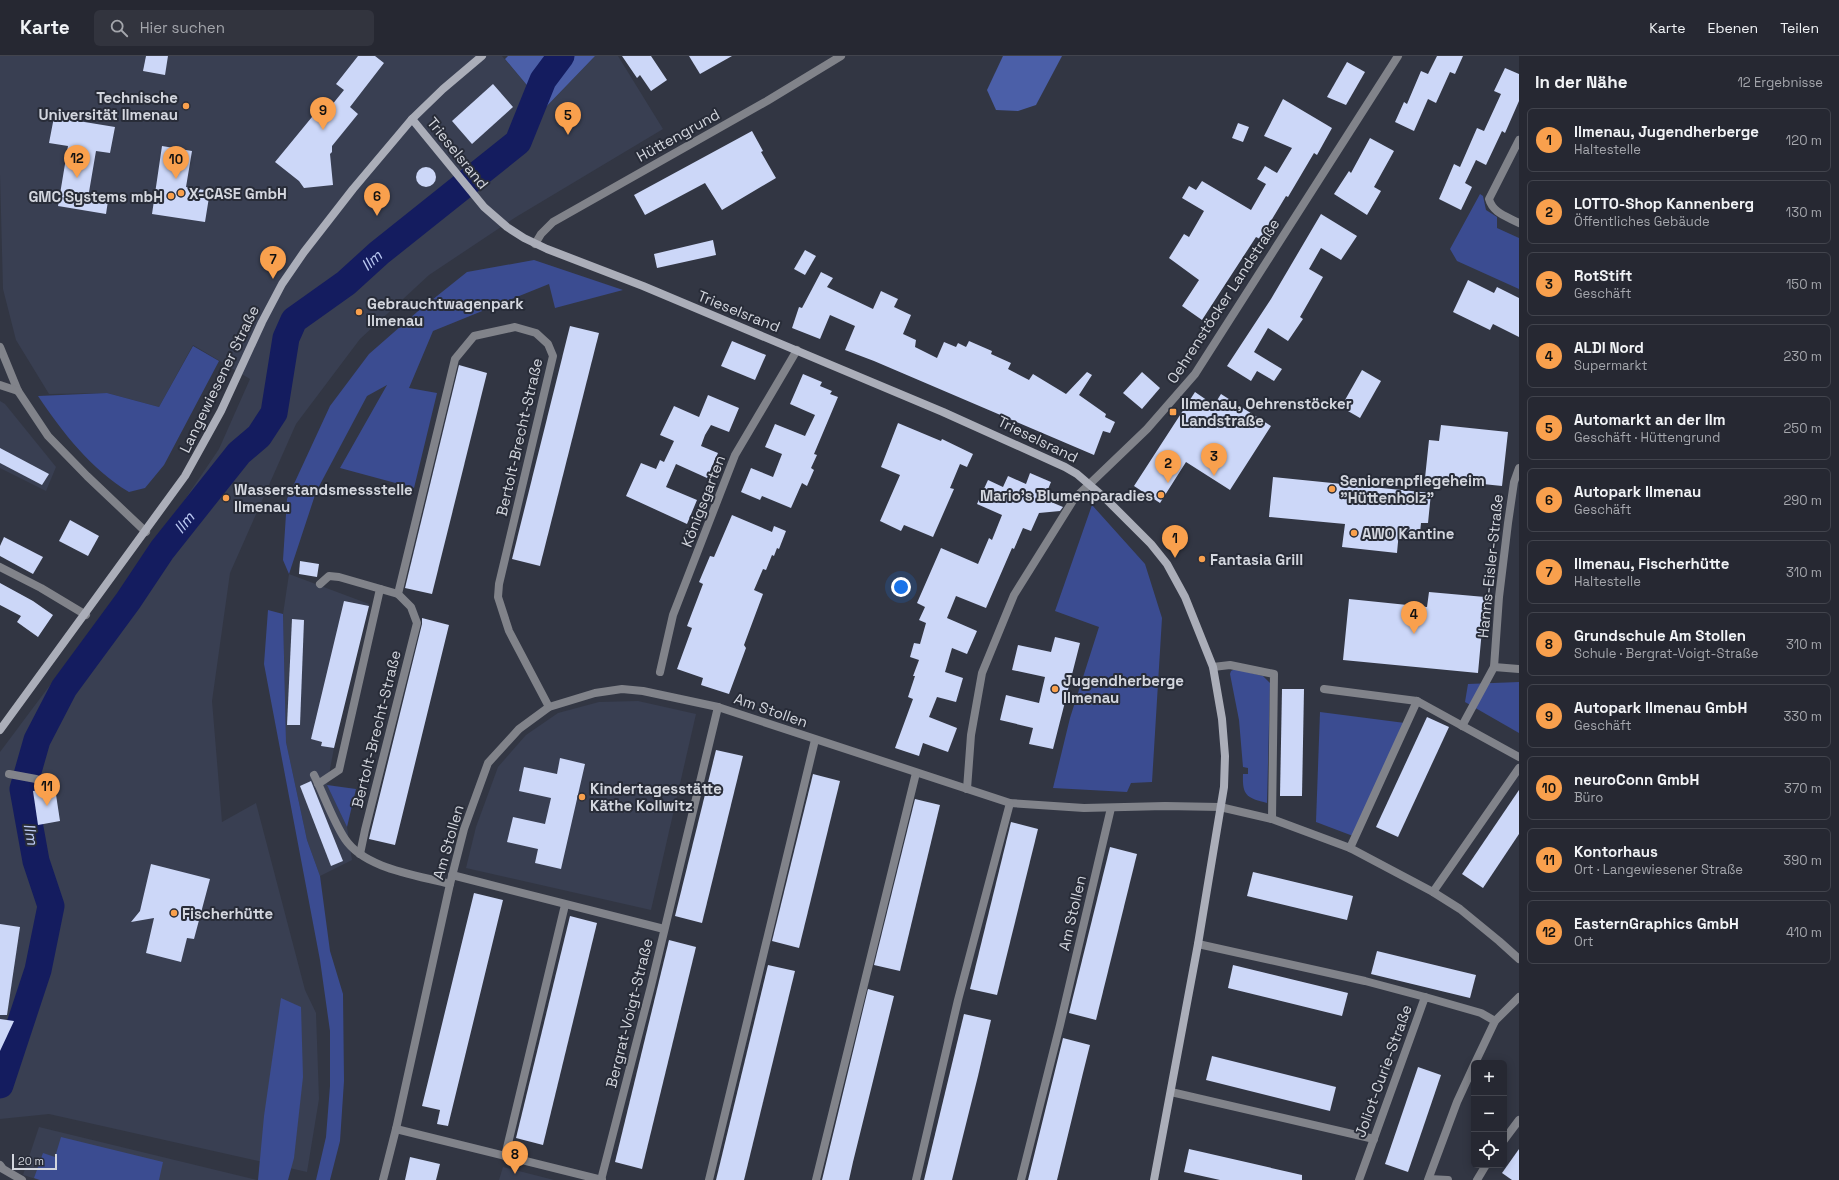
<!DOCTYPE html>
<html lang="de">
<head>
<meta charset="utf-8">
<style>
  body { margin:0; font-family:"Space Grotesk",sans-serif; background:#32343e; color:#f1f3f6 }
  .controls { position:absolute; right:12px; bottom:12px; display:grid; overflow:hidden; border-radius:6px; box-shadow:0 2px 10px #0003 }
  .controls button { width:36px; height:36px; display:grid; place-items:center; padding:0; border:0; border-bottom:1px solid #42444d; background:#262832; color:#f1f3f6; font:20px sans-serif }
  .scale { position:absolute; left:12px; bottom:10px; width:45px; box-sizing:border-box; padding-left:4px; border:2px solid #d3d6de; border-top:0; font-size:11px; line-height:14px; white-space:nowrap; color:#d3d6de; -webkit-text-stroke:3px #282c38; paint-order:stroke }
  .you { position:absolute; left:901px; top:531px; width:14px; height:14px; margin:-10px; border:3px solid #fff; border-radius:50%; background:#1a73e8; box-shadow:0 0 0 6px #1a73e833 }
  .badge { display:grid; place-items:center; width:26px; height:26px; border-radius:50%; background:#f9a04d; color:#111; font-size:13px; font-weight:700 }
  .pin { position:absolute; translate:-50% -33px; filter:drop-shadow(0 1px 2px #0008) }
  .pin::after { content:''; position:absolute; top:21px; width:14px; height:12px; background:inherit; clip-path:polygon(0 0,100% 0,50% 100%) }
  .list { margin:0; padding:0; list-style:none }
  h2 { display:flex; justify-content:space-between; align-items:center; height:52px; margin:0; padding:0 16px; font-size:17px }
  h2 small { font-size:13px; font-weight:400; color:#a4a6ac }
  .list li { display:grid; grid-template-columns:26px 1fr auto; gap:12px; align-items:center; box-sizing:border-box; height:64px; margin:0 8px 8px; padding:0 8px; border:1px solid #42444d; border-radius:6px }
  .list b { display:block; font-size:15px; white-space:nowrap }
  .list p { margin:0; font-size:13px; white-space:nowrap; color:#a4a6ac }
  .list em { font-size:13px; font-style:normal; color:#a4a6ac }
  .icon { flex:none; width:22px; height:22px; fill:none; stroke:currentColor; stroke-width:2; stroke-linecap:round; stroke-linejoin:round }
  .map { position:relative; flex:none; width:1519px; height:1124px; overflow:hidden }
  header { display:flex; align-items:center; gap:24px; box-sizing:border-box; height:56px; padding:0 20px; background:#262832; border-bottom:1px solid #42444d }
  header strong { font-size:19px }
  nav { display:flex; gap:22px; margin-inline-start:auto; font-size:14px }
  .search { width:280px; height:36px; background:#32343e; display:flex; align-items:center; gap:10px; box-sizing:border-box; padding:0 14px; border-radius:6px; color:#a4a6ac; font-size:15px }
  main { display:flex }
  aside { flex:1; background:#262832 }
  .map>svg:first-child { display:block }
  .built { fill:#393f52 }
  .green { fill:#3b4c91 }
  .forest { fill:#4b5fa8 }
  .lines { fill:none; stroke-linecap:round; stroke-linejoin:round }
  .river { stroke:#141c5f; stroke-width:27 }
  .building { fill:#ccd7f8 }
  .street { stroke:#81838a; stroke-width:8 }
  .secondary { stroke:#abaeb9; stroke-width:8 }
  .poi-dot { fill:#f9a04d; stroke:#282c38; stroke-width:1.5 }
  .labels { text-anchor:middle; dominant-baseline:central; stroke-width:4; stroke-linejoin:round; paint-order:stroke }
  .poi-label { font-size:15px; font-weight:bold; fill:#d3d6de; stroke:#282c38; text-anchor:start }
  .street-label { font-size:15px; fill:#d3d6de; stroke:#282c38 }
  .water-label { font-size:16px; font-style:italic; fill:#bbc9f2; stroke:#282c38 }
</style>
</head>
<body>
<header>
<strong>Karte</strong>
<div class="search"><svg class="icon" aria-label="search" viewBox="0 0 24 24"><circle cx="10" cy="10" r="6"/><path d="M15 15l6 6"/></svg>Hier suchen</div>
<nav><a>Karte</a><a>Ebenen</a><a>Teilen</a></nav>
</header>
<main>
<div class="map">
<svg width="1519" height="1124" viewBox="0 0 1519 1124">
  <rect width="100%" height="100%" fill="#323643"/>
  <!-- built -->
  <g class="built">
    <polygon points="0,0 502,0 531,34 542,55 595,0 618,0 663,73 516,161 429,219 360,283 296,368 230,517 212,645 222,766 256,747 305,934 316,957 319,1043 307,1116 49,1058 0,1063 0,696 148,498 219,393 250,323 193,289 159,351 107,337 49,338 16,284 3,233 0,118"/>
    <polygon points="0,345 5,348 56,411 46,435 0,412"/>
    <polygon points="289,518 369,548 334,692 327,729 347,771 352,804 320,820 307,784 286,686 283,558"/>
    <polygon points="638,645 696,658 651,854 466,812 476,771 498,711 526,679 558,657 599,646"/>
    <polygon points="39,1071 257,1124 39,1124 23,1119"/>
    <polygon points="503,1111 554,1124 499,1124"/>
  </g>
  <!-- green -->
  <g class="green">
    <polygon points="1480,138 1483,140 1486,154 1497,161 1497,172 1519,182 1519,233 1457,205 1450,193"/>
    <polygon points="534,204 623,234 555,252 549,228 433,275 409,332 437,337 414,432 340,412 387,329 367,340 316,436 289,518 283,504 287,443 330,350 369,298 417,256 467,216"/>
    <path d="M193 290 219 305 164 409 145 432 129 436C92 414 62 376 38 340L107 337 159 351Z"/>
    <polygon points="1092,449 1145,508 1162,562 1152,726 1131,727 1127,736 1053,732 1070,662 1099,571 1055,555"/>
    <polygon points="268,554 283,558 286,686 307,784 320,820 330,895 343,938 344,1025 340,1085 330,1124 316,1124 326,1081 330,1030 330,975 320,904 264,608"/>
    <path d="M1235 613 1263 620 1270 627 1267 747C1247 742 1242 740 1243 718H1248V712L1243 711 1239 664 1230 618 1231 615Z"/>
    <polygon points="1519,626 1519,677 1465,646 1468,628"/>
    <polygon points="1320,656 1405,667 1353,780 1316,766"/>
    <polygon points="327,729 356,733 347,771"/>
    <polygon points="281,942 301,951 303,1021 294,1102 288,1124 258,1124 264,1060"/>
    <polygon points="61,1081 163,1106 159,1124 40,1124 34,1122 43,1097 55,1101"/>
  </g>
  <!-- forest -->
  <g class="forest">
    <polygon points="508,0 595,0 542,55 531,34 505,3"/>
    <polygon points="1003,0 1062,0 1036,49 1018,55 996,54 987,34"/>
  </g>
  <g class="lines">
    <!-- river -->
    <path class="river" id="s1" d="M0 1029 38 914 51 850 36 805 23 733 37 684 64 632 128 545 162 494 239 397 259 380 274 357 286 282 294 264 346 227 379 197 518 86 543 24 561 0"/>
  </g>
  <!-- building -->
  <g class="building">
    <polygon points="146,0 168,0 165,19 143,15"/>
    <polygon points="358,0 375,0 384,7 350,51 358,58 332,90 332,96 330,98 333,129 304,132 299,125 275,106 321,50 327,55 344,34 336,28"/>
    <polygon points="622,0 651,0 667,24 651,35 640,19 637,22"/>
    <polygon points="689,0 732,0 700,18"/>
    <polygon points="1437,0 1463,0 1455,18 1450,16 1436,47 1428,43 1414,75 1395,66 1404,46 1407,48 1421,15 1428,18"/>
    <polygon points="1347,6 1365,16 1346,49 1327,41"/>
    <polygon points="1505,12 1519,18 1519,45 1505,77 1502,75 1486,109 1476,104 1465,127 1472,131 1461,154 1439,143 1454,108 1460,111 1477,72 1484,75 1501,38 1494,35"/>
    <polygon points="493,28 513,51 472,88 452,65"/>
    <polygon points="1283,43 1332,72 1317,99 1314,97 1288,141 1286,140 1260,183 1256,181 1202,264 1182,250 1199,224 1169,202 1184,178 1189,181 1204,155 1182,142 1189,130 1196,134 1202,125 1251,154 1266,128 1257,123 1265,110 1277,117 1292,92 1264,80"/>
    <polygon points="54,61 115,71 110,97 96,95 88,142 108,145 106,158 58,150 68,90 49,87"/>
    <polygon points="1238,67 1249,71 1243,86 1232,82"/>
    <polygon points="752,75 763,95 761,96 776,122 722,154 705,127 645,159 634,139"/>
    <polygon points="1370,82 1394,95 1374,131 1381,135 1367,159 1334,138 1349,115 1351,117"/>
    <polygon points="162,90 192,95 186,131 210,135 205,166 152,158"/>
    <circle cx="426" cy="121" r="10"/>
    <polygon points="1321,158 1357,180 1341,204 1321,192 1309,213 1323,221 1300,261 1303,263 1288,285 1268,272 1254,296 1282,313 1274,325 1257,315 1251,325 1227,310 1271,243"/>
    <polygon points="713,184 716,199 657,212 654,198"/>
    <polygon points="805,194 816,200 805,219 794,213"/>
    <polygon points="821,216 833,222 827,231 873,253 881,235 898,243 894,251 911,259 903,278 916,284 915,291 937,302 944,286 956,291 958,287 966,291 969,285 992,295 991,298 1011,307 1008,313 1029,324 1033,318 1066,338 1087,316 1092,319 1079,339 1106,358 1105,361 1115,366 1110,377 1103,375 1094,399 874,305 845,294 855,270 830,259 820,283 792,272 799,251 802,252"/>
    <polygon points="1468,224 1494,237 1497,231 1519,242 1519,281 1493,268 1490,274 1453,256"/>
    <polygon points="570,270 599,277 540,510 512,503"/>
    <polygon points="732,285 766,299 755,324 721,310"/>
    <polygon points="459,309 487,317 432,538 405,532"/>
    <polygon points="1362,314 1381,325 1360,362 1341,351"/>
    <polygon points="1142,316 1160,332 1142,353 1123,337"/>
    <polygon points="803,318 822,326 820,330 832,335 830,338 838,341 814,398 817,399 811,412 814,414 807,430 802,427 791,452 762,440 760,444 741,436 751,412 773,421 782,398 765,391 775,368 805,380 815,359 790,348"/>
    <polygon points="1195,336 1214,349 1221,338 1271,370 1230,434 1186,406 1160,447 1134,430"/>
    <polygon points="708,339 739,352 729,376 711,369 705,379 701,390 718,397 707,422 676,408 666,431 697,444 687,468 626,440 641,407 656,413 660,404 664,406 674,385 660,379 674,350 699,361"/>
    <polygon points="898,367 941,385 942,383 973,398 967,411 960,408 950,432 954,433 933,481 904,469 901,475 880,465 900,419 881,411"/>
    <polygon points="1441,369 1508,376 1502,430 1425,422 1429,384 1439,385"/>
    <polygon points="0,392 49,418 42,429 0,407"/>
    <polygon points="1030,417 1051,426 1044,443 1063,451 1060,455 1039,457 1031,475 1023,472 1014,493 1012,492 986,552 956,540 947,562 977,575 967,598 952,592 945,616 963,622 956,646 937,641 929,661 957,672 948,696 923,687 919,700 895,692 913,643 908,641 915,620 913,620 919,604 910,601 914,587 920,588 926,567 919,564 925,551 917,547 941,492 978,508 989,482 992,484 1002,459 977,448 988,424 1003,431 1008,420 1026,428"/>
    <polygon points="1273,421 1431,437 1428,467 1421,467 1420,477 1399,475 1397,497 1342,491 1345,468 1269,461"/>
    <polygon points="732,459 772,476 774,470 786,475 779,493 777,492 774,500 772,499 766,514 763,513 754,534 763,538 744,589 746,592 729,638 701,629 703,622 677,613 692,572 687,570 703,528 699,526 710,500 714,501"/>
    <polygon points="70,464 99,480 88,500 59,485"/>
    <polygon points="4,481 43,501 33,518 0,500 0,490"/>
    <polygon points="300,505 319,508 317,521 299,518"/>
    <polygon points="0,527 33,545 53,559 38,581 17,566 21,560 0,549"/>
    <polygon points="1429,536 1485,541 1478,617 1343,604 1349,543 1427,551"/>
    <polygon points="344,545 369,550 334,692 321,690 322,686 311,683"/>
    <polygon points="422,562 449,569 395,789 369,783 422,568"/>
    <polygon points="292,563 304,564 300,669 287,669"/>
    <polygon points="1055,581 1080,587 1053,693 1029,688 1033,672 1000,664 1006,639 1039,647 1045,621 1012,614 1018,589 1051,596"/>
    <polygon points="1282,633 1304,633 1302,740 1280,740"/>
    <polygon points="1427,661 1449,671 1398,781 1376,771"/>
    <polygon points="716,694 743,700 702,867 675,860"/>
    <polygon points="560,702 585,708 561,813 535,807 538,793 507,786 513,761 545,768 551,742 519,735 524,711 557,718"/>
    <polygon points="813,718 840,725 799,892 772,885"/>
    <polygon points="311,725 343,805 331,810 300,730"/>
    <polygon points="55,732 60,765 38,769 33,735"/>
    <polygon points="1519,734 1519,778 1483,832 1462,818"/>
    <polygon points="915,743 940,749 900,915 874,909"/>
    <polygon points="1011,766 1038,773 997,939 970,933"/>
    <polygon points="1110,791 1137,798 1096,964 1069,957"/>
    <polygon points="151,808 210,823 194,883 187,882 181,906 146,897 154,862 131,866 140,855"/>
    <polygon points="1253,816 1353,840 1347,864 1247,840"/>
    <polygon points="474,837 503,844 448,1070 437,1068 440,1054 422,1050"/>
    <polygon points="570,860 597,867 543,1089 516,1082"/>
    <polygon points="0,868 20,871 7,959 0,959"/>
    <polygon points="669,884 696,891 642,1113 615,1106"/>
    <polygon points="1377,895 1476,919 1470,942 1371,918"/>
    <polygon points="768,909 795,915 744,1124 716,1124"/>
    <polygon points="1233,909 1348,937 1342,960 1228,932"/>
    <polygon points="868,933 894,940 853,1106 849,1124 822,1124"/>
    <polygon points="964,958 991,964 978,1020 952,1124 924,1124"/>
    <polygon points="0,963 14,965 0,995"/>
    <polygon points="1063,982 1090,989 1083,1017 1057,1124 1028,1124"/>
    <polygon points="1212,1000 1336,1031 1330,1055 1206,1024"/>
    <polygon points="1418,1011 1441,1019 1408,1116 1385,1108"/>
    <polygon points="1189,1093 1302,1119 1302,1124 1220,1124 1184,1116"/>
    <polygon points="1519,1093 1519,1124 1512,1124 1502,1117"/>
    <polygon points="410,1101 440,1108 436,1124 405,1124"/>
  </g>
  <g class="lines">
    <!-- street -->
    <g class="street">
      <path d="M1519 84 1489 143C1493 157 1506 160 1519 167"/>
      <polyline points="535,188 541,178 553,166 767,45 841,0"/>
      <polyline points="0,291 18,335 48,380 87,420 146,476"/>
      <polyline points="0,329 18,335"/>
      <polyline points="0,511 41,532 86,559"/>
      <polyline points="320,528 329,520 339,521 398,538"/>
      <polyline points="1213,611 1230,609 1274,618 1272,763"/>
      <polyline points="1494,611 1519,613"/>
      <polyline points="660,616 673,559 735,399 797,294"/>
      <polyline points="1324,633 1417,645 1519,701"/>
      <polyline points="1462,670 1494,611 1499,541 1508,467 1514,426 1519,412"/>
      <polyline points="9,718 36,723"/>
      <path d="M314 719C324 739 333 765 345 783 365 813 417 819 450 828"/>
      <polyline points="318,728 339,714 380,533"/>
      <polyline points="967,733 971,679 982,617 1014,539 1074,443 1147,373 1195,318 1398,0"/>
      <polyline points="1350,792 1417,645"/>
      <polyline points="360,798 365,774 417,567 411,551 398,538 455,303 474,280 515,271 536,277 548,288 553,300 499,528 498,541 509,575 549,651"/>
      <polyline points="452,819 664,873"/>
      <polyline points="1433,836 1519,712"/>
      <polyline points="1198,888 1365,925 1425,941"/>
      <polyline points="1475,1007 1495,965 1519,941"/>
      <polyline points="1171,1036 1374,1083"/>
      <polyline points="396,1073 602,1124"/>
      <polyline points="1504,1084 1519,1064"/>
      <polyline points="505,1100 565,849"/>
      <polyline points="0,1109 3,1113 22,1124"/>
      <polyline points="1429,1123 1448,1124"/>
      <polyline points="383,1124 396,1073 450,828 464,773 488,707 519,673 549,651 595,637 622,633 643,635 718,651 1010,747 1084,752 1165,750 1220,751 1272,763 1350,792 1433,836 1460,853 1499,885 1519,903"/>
      <polyline points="601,1124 651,930 718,651"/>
      <polyline points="709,1124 815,684"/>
      <polyline points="816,1124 916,717"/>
      <polyline points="916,1124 958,944 1010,747"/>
      <polyline points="1021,1124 1060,969 1111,752"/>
      <polyline points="1359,1124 1425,941 1481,957 1495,965"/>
      <polyline points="1428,1124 1457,1046 1474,1009"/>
      <polyline points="1477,1124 1486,1109"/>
    </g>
    <!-- secondary -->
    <g class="secondary">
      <polyline points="412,63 484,151 507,171 524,182 547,193 643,230 943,356 1065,411 1077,418 1106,443 1151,488 1167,508 1185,541 1213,611 1222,663 1225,700 1224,731 1198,888 1154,1124"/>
      <polyline points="0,674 185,420 221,355 262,266 282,228 304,196 353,133 412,63 443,33 482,0"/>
    </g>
  </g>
  <!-- markers -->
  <g class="poi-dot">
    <circle cx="186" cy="50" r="4"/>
    <circle cx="181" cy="137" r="4"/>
    <circle cx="171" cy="140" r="4"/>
    <circle cx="359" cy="256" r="4"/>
    <rect x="1169" y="352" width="8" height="8" rx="2"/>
    <circle cx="1332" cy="433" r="4"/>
    <circle cx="1161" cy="439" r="4"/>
    <circle cx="226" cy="442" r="4"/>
    <circle cx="1354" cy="477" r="4"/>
    <circle cx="1202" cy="503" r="4"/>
    <circle cx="1055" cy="633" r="4"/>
    <circle cx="582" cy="741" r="4"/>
    <circle cx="174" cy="857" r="4"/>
  </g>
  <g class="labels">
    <!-- poi labels -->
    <g class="poi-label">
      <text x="178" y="41" text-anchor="end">Technische<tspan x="178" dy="17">Universität Ilmenau</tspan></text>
      <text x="189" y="137">X-CASE GmbH</text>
      <text x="163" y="140" text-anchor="end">GMC Systems mbH</text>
      <text x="367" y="247">Gebrauchtwagenpark<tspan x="367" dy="17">Ilmenau</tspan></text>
      <text x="1181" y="347">Ilmenau, Oehrenstöcker<tspan x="1181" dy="17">Landstraße</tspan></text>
      <text x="1340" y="424">Seniorenpflegeheim<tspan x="1340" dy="17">"Hüttenholz"</tspan></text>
      <text x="234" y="433">Wasserstandsmessstelle<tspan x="234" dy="17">Ilmenau</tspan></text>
      <text x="1153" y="439" text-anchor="end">Mario's Blumenparadies</text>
      <text x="1362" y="477">AWO Kantine</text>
      <text x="1210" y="503">Fantasia Grill</text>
      <text x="1063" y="624">Jugendherberge<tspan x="1063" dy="17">Ilmenau</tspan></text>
      <text x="590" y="732">Kindertagesstätte<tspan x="590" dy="17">Käthe Kollwitz</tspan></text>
      <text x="182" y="857">Fischerhütte</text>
    </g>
    <!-- street labels -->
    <g class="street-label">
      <text transform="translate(678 79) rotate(-29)">Hüttengrund</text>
      <text transform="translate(458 97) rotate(51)">Trieselsrand</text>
      <text transform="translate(1223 245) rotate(-57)">Oehrenstöcker Landstraße</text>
      <text transform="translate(739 255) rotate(22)">Trieselsrand</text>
      <text transform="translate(219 323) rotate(-64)">Langewiesener Straße</text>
      <text transform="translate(519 381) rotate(-77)">Bertolt-Brecht-Straße</text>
      <text transform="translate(1038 383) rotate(26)">Trieselsrand</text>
      <text transform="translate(703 445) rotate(-69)">Königsgarten</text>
      <text transform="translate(1490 510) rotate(-84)">Hanns-Eisler-Straße</text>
      <text transform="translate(771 654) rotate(19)">Am Stollen</text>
      <text transform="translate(376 673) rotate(-76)">Bertolt-Brecht-Straße</text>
      <text transform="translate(448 786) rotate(-74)">Am Stollen</text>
      <text transform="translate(1072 857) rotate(-77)">Am Stollen</text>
      <text transform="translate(629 957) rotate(-76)">Bergrat-Voigt-Straße</text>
      <text transform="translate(1383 1015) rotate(-70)">Joliot-Curie-Straße</text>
    </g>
    <!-- water labels -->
    <g class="water-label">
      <text stroke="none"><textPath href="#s1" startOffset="957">Ilm</textPath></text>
      <text stroke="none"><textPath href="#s1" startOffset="621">Ilm</textPath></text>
      <text transform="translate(31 778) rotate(79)">Ilm</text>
    </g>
  </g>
</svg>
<div class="controls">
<button>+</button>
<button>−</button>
<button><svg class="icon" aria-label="locate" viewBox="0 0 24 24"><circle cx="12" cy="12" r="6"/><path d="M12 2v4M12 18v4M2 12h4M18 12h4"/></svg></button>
</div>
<div class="scale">20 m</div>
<div class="you"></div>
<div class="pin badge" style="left:1175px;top:502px">1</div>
<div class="pin badge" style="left:1168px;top:427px">2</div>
<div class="pin badge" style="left:1214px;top:420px">3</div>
<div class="pin badge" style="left:1414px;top:578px">4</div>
<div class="pin badge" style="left:568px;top:79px">5</div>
<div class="pin badge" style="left:377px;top:160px">6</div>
<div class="pin badge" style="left:273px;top:223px">7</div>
<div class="pin badge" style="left:515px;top:1118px">8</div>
<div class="pin badge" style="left:323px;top:74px">9</div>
<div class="pin badge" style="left:176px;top:123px">10</div>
<div class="pin badge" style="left:47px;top:750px">11</div>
<div class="pin badge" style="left:77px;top:122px">12</div>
</div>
<aside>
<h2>In der Nähe<small>12 Ergebnisse</small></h2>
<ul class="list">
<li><span class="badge">1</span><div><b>Ilmenau, Jugendherberge</b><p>Haltestelle</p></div><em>120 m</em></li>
<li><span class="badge">2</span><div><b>LOTTO-Shop Kannenberg</b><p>Öffentliches Gebäude</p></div><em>130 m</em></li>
<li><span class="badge">3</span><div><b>RotStift</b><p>Geschäft</p></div><em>150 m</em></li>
<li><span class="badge">4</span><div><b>ALDI Nord</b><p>Supermarkt</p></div><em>230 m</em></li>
<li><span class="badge">5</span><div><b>Automarkt an der Ilm</b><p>Geschäft · Hüttengrund</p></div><em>250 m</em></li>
<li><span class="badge">6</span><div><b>Autopark Ilmenau</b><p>Geschäft</p></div><em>290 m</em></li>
<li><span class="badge">7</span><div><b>Ilmenau, Fischerhütte</b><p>Haltestelle</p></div><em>310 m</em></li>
<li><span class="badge">8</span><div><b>Grundschule Am Stollen</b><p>Schule · Bergrat-Voigt-Straße</p></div><em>310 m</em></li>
<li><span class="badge">9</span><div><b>Autopark Ilmenau GmbH</b><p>Geschäft</p></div><em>330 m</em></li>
<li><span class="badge">10</span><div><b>neuroConn GmbH</b><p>Büro</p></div><em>370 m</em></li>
<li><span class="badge">11</span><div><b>Kontorhaus</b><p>Ort · Langewiesener Straße</p></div><em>390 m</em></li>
<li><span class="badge">12</span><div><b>EasternGraphics GmbH</b><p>Ort</p></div><em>410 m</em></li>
</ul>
</aside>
</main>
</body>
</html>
